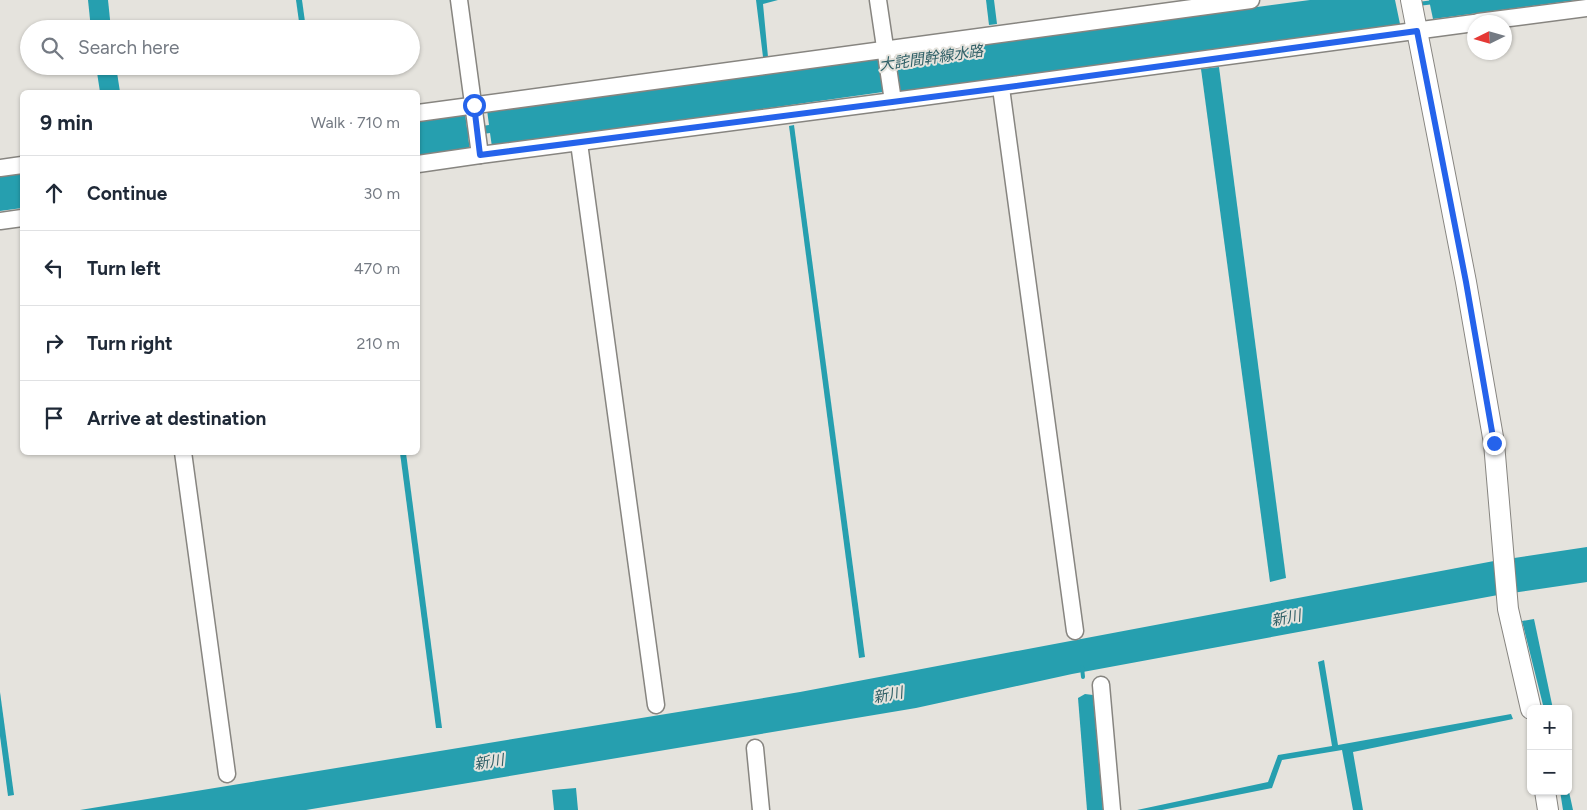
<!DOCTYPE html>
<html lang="en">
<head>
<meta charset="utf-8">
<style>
  body { margin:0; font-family:Figtree,"Noto Sans JP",sans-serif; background:#f2f2f3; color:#1f2937 }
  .controls { position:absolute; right:15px; bottom:15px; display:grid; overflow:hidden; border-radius:8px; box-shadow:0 1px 4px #0004 }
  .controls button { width:45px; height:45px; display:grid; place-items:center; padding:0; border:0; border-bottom:1px solid #e0e1e3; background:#fff; color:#1f2937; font:25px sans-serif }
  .compass { position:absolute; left:1467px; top:15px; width:45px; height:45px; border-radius:50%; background:#fff; box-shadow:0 1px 4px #0004; rotate:265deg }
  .stop { position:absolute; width:15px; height:15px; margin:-11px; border:4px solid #2563eb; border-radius:50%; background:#fff }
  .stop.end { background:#2563eb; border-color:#fff; box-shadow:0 1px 5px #0008 }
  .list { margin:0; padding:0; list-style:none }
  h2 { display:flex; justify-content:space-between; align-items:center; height:65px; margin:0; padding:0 20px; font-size:21px }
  h2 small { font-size:16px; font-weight:400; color:#747a83 }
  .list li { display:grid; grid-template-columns:32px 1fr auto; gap:15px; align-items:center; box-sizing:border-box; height:75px; padding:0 20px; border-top:1px solid #e0e1e3 }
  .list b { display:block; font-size:19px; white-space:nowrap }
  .list em { font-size:16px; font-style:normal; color:#747a83 }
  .icon { flex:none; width:28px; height:28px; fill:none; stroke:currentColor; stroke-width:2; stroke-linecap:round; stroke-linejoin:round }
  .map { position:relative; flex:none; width:1587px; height:810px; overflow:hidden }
  .search { position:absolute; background:#fff; box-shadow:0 1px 4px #0004; left:20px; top:20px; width:400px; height:55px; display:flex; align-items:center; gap:12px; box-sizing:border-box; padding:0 18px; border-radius:28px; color:#747a83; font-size:19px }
  .panel { position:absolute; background:#fff; box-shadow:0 1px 4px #0004; left:20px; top:90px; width:400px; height:365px; border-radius:8px }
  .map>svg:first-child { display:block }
  .water { fill:#269faf }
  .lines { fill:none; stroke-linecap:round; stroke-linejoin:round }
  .stream { stroke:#269faf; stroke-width:4 }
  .minor-casing { stroke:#878580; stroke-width:19 }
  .tertiary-casing { stroke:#878580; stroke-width:22 }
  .minor { stroke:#fff; stroke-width:16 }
  .tertiary { stroke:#fff; stroke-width:20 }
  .route { stroke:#2563eb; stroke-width:6 }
  .labels { text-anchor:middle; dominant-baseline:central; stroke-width:4; stroke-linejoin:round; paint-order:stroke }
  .water-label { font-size:15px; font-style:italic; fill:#306067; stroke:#e5e3dd }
</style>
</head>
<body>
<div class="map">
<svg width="1587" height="810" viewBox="0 0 1587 810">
  <rect width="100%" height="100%" fill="#e5e3dd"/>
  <!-- water -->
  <g class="water">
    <polygon points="88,0 108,0 111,29 91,29"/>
    <polygon points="296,0 302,0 306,29 300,29"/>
    <polygon points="756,0 778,0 763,4 768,57 763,57"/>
    <polygon points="986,0 994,0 997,24 989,25"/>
    <polygon points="1310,0 1395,0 1400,24 900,92 898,78 882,80 883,92 492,147 490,133 468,136 470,150 418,157 418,119 465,113 467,128 489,125 487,110 878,58 881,72 897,69 895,55"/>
    <polygon points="1429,0 1578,0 1433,19"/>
    <polygon points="96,66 116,66 120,92 100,92"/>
    <polygon points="1219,67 1286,578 1270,582 1201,69"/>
    <polygon points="794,125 865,657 859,658 789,126"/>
    <polygon points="22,172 22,208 0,211 0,175"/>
    <polygon points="400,453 406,453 442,728 436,728"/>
    <polygon points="1587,547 1587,582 1498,595 1072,674 916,708 306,810 80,810 800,692 1494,561"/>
    <polygon points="1534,619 1553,709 1544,709 1522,621"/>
    <polygon points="1324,660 1338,745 1511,714 1513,719 1353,752 1363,810 1353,810 1342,750 1282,760 1272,788 1162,810 1137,810 1268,782 1278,755 1332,746 1318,662"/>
    <polygon points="0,692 14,795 8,796 0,736"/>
    <polygon points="1085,694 1093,695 1103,810 1087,810 1078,698"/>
    <polygon points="1568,787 1573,810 1563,810 1560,791 1568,791"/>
    <polygon points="576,788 578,810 554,810 552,790"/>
  </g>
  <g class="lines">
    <!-- stream -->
    <g class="stream">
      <polyline points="1418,4 1434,2"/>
      <polyline points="1082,667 1083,677"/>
    </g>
    <!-- minor casing -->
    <g class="minor-casing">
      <g id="minor">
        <polyline points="459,0 480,155 893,101"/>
        <polyline points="878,0 893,101 1474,23"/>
        <polyline points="1478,22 1587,8"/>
        <polyline points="1001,88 1075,631"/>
        <polyline points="418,113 1251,0"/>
        <polyline points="579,143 656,705"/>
        <polyline points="418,164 480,155"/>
        <polyline points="0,168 22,165"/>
        <polyline points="0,221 22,218"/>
        <polyline points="183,452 227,774"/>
        <polyline points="1101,685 1112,810"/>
        <polyline points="755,748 761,810"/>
      </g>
    </g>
    <!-- tertiary casing -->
    <g class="tertiary-casing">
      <g id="tertiary">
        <polyline points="1411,0 1466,282 1494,443 1508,609 1531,709"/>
        <polyline points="1545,791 1548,810"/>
      </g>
    </g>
    <!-- minor -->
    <use href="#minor" class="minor"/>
    <!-- tertiary -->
    <use href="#tertiary" class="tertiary"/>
  </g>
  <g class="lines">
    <!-- route -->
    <polyline class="route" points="474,105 480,155 1001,88 1417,31 1466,282 1494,443"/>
  </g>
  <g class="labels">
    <!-- water labels -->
    <g class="water-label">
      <text transform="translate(931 58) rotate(-8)">大詫間幹線水路</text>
      <text transform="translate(1286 618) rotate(-11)">新川</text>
      <text transform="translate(888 695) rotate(-11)">新川</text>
      <text transform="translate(489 762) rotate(-9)">新川</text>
    </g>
  </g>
</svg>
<div class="controls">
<button>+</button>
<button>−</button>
</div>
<svg class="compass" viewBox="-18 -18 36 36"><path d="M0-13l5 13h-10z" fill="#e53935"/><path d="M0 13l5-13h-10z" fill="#747a83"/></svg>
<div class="stop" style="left:474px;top:105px"></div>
<div class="stop end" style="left:1494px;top:443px"></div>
<div class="search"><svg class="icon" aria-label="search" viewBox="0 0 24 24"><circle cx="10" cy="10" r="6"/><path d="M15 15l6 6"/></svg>Search here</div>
<section class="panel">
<h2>9 min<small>Walk · 710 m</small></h2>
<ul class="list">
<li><svg class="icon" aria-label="ahead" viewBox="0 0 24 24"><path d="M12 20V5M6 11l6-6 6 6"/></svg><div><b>Continue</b></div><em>30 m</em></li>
<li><svg class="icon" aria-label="left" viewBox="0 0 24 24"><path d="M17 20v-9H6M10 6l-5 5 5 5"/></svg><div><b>Turn left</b></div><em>470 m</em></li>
<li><svg class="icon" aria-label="right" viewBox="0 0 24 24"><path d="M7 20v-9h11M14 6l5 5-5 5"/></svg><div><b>Turn right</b></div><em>210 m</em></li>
<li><svg class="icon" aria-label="arrive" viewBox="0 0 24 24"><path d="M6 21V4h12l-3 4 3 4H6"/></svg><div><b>Arrive at destination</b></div></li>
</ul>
</section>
</div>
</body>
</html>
